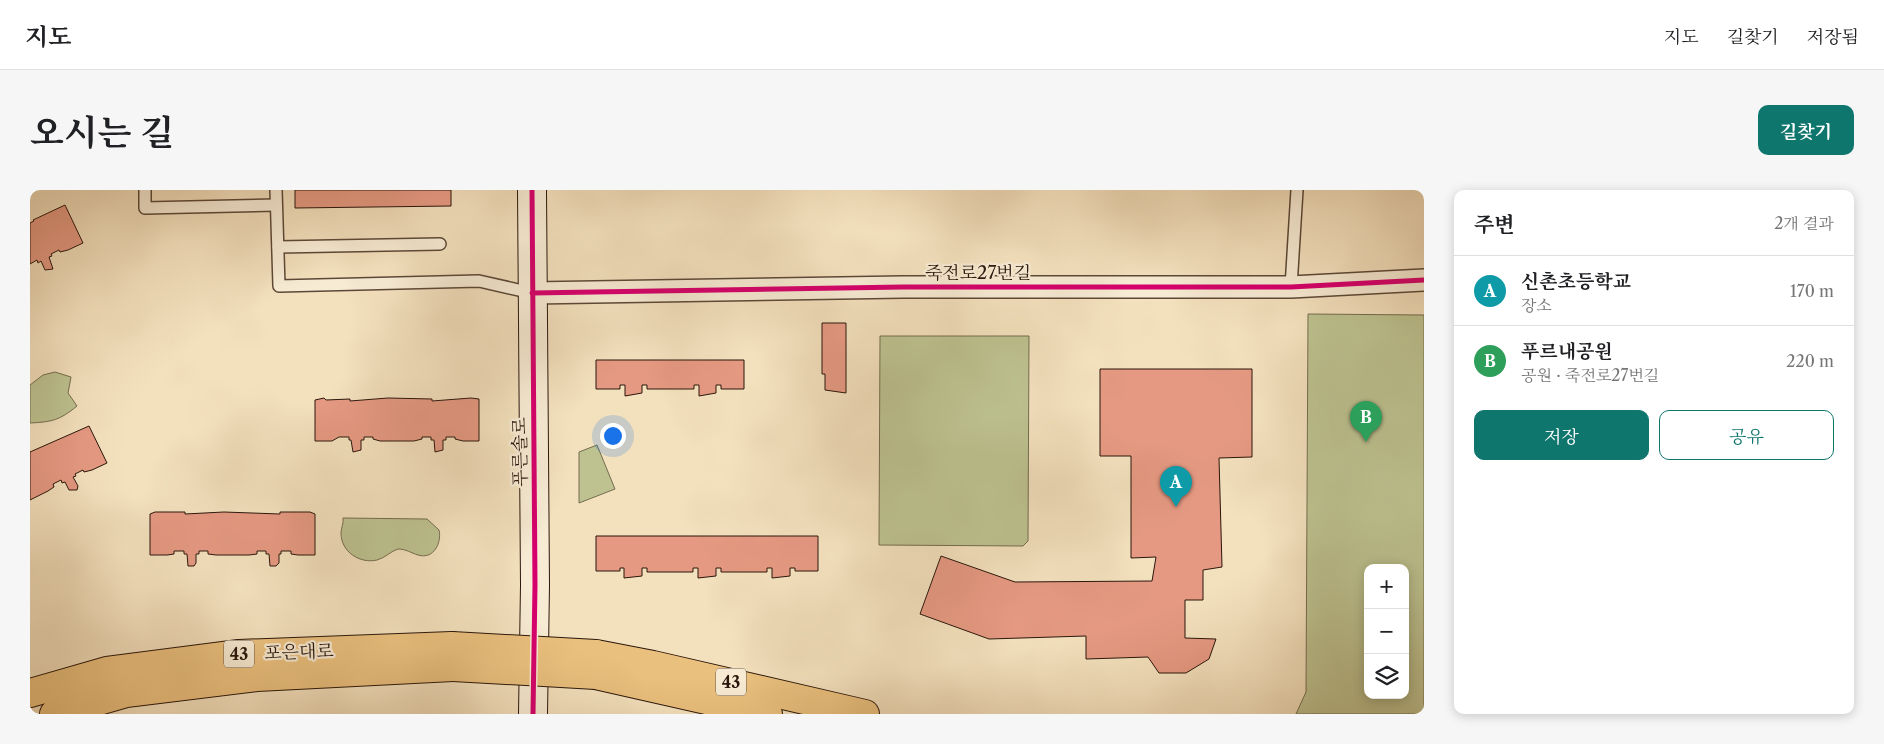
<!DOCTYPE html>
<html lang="ko">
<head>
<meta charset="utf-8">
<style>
  body { margin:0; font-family:"Libre Caslon Text","Noto Serif KR",serif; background:#f6f6f6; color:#202124 }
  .controls { position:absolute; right:15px; bottom:15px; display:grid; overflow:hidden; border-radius:10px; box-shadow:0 2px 12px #0003 }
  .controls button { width:45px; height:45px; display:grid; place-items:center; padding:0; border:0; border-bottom:1px solid #e0e0e0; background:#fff; color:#202124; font:25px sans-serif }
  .you { position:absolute; left:582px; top:245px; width:18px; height:18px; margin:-12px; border:4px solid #fff; border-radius:50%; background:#1a73e8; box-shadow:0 0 0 8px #1a73e833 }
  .badge { display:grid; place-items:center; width:32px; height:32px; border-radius:50%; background:#0f766e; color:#fff; font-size:16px; font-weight:700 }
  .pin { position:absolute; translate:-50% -41px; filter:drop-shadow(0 1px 2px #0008) }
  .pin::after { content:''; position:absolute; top:26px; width:18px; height:15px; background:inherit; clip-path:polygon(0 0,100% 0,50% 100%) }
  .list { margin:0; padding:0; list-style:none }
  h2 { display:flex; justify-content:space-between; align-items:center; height:65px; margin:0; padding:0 20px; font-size:21px }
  h2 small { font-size:16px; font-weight:400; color:#757577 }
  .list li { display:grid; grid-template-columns:32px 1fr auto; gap:15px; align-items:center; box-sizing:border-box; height:70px; padding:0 20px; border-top:1px solid #e0e0e0 }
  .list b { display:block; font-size:19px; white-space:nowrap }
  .list p { margin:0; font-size:16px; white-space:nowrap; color:#757577 }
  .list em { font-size:16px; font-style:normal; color:#757577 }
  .actions { display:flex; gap:10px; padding:15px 20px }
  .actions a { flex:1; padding:11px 0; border:1px solid #0f766e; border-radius:10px; text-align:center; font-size:18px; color:#0f766e }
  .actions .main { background:#0f766e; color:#fff }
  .icon { flex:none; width:28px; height:28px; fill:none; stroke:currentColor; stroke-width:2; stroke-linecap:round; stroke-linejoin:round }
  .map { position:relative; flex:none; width:1394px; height:524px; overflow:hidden; border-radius:10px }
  header { display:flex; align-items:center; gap:30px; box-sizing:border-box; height:70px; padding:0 25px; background:#fff; border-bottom:1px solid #e0e0e0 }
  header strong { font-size:24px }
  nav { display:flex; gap:28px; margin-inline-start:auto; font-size:18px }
  .intro { display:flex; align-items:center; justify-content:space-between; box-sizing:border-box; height:120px; padding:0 30px }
  h1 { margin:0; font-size:35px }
  .button { padding:12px 22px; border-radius:10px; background:#0f766e; color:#fff; font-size:18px; font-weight:700 }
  main { display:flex; gap:30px; padding:0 30px }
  aside { flex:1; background:#fff; border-radius:10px; box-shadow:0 2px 12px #0003 }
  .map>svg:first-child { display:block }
  .green { fill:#bdc290; stroke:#746c4e; fill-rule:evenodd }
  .building { fill:#e59982; stroke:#2a160b }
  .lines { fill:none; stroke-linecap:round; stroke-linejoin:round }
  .lane-casing { stroke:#5c4838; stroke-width:14 }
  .street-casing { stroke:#5c4838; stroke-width:24 }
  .secondary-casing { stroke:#2a160b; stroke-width:30 }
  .highway-casing { stroke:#2a160b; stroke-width:30 }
  .lane { stroke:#f7ebd4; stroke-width:11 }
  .street { stroke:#f7ebd4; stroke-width:21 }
  .secondary { stroke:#f7ebd4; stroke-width:28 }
  .highway { stroke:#eac07e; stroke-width:28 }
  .highway-bridge-casing { stroke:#2a160b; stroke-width:30; stroke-linecap:butt }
  .highway-bridge { stroke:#eac07e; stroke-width:28 }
  .cycleway-casing { stroke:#f7ebd4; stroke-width:8 }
  .cycleway { stroke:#d6006c; stroke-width:5 }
  .labels { text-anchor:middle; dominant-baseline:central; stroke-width:4.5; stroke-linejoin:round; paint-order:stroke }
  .shield { fill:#f7ebd4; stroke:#685647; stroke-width:1 }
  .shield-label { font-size:16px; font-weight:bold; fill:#2a160b }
  .street-label { font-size:18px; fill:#2a160b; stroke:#f7ebd4 }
</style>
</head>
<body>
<header>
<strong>지도</strong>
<nav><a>지도</a><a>길찾기</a><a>저장됨</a></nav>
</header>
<div class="intro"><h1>오시는 길</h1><a class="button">길찾기</a></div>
<main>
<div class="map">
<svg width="1394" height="524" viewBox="0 0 1394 524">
  <rect width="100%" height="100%" fill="#f3e0bd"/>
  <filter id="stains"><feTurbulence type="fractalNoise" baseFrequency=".004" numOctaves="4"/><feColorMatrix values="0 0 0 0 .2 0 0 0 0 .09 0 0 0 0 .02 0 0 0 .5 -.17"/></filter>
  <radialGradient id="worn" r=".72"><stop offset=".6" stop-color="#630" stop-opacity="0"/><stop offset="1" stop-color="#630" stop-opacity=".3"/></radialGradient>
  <!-- green -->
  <g class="green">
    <path d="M1278 124 1394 125V524H1266L1276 502ZM1338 378H1375V505H1338Z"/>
    <polygon points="850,146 999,146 998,351 993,356 849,355"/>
    <path d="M25 182 41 187 38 203 47 216C30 230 22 232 0 233V195L13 185Z"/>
    <polygon points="567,255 585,299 549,313 549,262"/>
    <path d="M313 328 397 329 409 340C412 352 404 370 388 365 381 363 376 359 368 359 361 361 355 368 347 370 330 374 311 362 311 343 311 338 314 333 313 328Z"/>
  </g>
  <!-- building -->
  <g class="building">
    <polygon points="265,0 421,0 421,16 265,18"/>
    <polygon points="35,15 53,53 38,60 30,62 29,60 21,64 22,66 19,67 23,79 15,80 11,71 8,73 7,70 0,74 0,33 4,31 3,30"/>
    <polygon points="792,133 816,133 816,203 795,200 795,184 792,184"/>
    <polygon points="566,170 714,170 714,199 691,199 691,195 686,195 686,203 669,206 669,195 664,195 664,199 617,199 617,195 612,195 612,203 595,206 595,195 590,195 590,199 566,199"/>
    <polygon points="1070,179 1222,179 1222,267 1189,268 1192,377 1173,380 1173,410 1155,410 1155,448 1186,449 1179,469 1156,483 1129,483 1118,467 1056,469 1056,446 959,449 890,424 911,366 985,392 1122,391 1126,367 1101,368 1101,266 1070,266"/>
    <polygon points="294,208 296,210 320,209 320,211 358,208 402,209 402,211 441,208 449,209 449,251 433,251 425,249 425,247 416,247 416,250 413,250 413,260 405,262 404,250 401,250 401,247 392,247 392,249 384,251 350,251 343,249 343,247 334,247 334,250 331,250 331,260 323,262 321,250 319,250 319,247 309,247 302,251 285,251 285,210"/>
    <polygon points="59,236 77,273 62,280 54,282 53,280 45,284 46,286 43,287 48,296 47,300 39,300 35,292 32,293 31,290 23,294 24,297 18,301 0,310 0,262"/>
    <polygon points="125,322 155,322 155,324 194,322 250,324 250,322 280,322 285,324 285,365 268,365 261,364 261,361 251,361 251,364 249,364 249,373 246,376 240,376 239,364 236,364 236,361 227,361 227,364 219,365 186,365 178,364 178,361 169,361 169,364 166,364 166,373 164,376 158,376 157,364 154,364 154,361 144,361 144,364 137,365 120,365 120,324"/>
    <polygon points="566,346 788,346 788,381 765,381 765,378 760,378 760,386 742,388 742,378 737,378 737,382 691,382 691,378 686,378 686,386 668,388 668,378 663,378 663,382 617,382 617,378 612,378 612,386 594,388 594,378 590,378 590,381 566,381"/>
  </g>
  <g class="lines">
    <!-- lane casing -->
    <g class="lane-casing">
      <g id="lane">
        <polyline points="115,0 115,18 246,15"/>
        <polyline points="246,0 249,96 449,91 502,103"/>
        <polyline points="248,57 410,54"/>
        <polyline points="1261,97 1267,0"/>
      </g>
    </g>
    <!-- street casing -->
    <g class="street-casing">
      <polyline id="street" points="502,103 873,97 1261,97 1394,90"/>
    </g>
    <!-- secondary casing -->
    <g class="secondary-casing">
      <polyline id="secondary" points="502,0 505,395 503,524"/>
    </g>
    <!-- highway casing -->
    <g class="highway-casing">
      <g id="highway">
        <polyline points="566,464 623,475 835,524"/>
        <polyline points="566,485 738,524"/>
        <polyline points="0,503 77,481 209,464 422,456"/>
        <polyline points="24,524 96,503 227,487 423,477"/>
      </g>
    </g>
    <!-- lane -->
    <use href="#lane" class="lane"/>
    <!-- street -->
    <use href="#street" class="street"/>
    <!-- secondary -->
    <use href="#secondary" class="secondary"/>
    <!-- highway -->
    <use href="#highway" class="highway"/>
    <!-- highway-bridge casing -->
    <g class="highway-bridge-casing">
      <g id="highway-bridge">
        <polyline points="422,456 566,464"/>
        <polyline points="423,477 566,485"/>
      </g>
    </g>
    <!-- highway-bridge -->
    <use href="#highway-bridge" class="highway-bridge"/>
    <!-- cycleway casing -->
    <g class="cycleway-casing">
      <g id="cycleway">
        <polyline points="502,0 505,395 503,524"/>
        <polyline points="502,103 873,97 1261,97 1394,90"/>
      </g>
    </g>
    <!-- cycleway -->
    <use href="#cycleway" class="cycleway"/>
  </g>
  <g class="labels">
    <!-- shield labels -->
    <g class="shield">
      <rect x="194" y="450.5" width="30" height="27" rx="4"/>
      <rect x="686" y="478.5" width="30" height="27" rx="4"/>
    </g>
    <g class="shield-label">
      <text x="209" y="464">43</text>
      <text x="701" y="492">43</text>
    </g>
    <!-- street labels -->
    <g class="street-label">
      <text x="948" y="83">죽전로27번길</text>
      <text transform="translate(490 262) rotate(-91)">푸른솔로</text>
      <text transform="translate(269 462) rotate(-2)">포은대로</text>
    </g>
  </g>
  <rect width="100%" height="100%" filter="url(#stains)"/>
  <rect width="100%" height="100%" fill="url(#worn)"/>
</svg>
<div class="controls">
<button>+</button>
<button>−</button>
<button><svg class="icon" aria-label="layers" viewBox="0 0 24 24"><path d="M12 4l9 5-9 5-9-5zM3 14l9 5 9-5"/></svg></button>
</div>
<div class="you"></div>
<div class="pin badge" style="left:1146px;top:317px;background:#0f9aa8">A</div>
<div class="pin badge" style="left:1336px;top:252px;background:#2e9e5b">B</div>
</div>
<aside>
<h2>주변<small>2개 결과</small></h2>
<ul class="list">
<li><span class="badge" style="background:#0f9aa8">A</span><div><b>신촌초등학교</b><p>장소</p></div><em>170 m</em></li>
<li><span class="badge" style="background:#2e9e5b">B</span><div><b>푸르내공원</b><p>공원 · 죽전로27번길</p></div><em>220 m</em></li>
</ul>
<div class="actions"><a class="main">저장</a><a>공유</a></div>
</aside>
</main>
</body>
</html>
